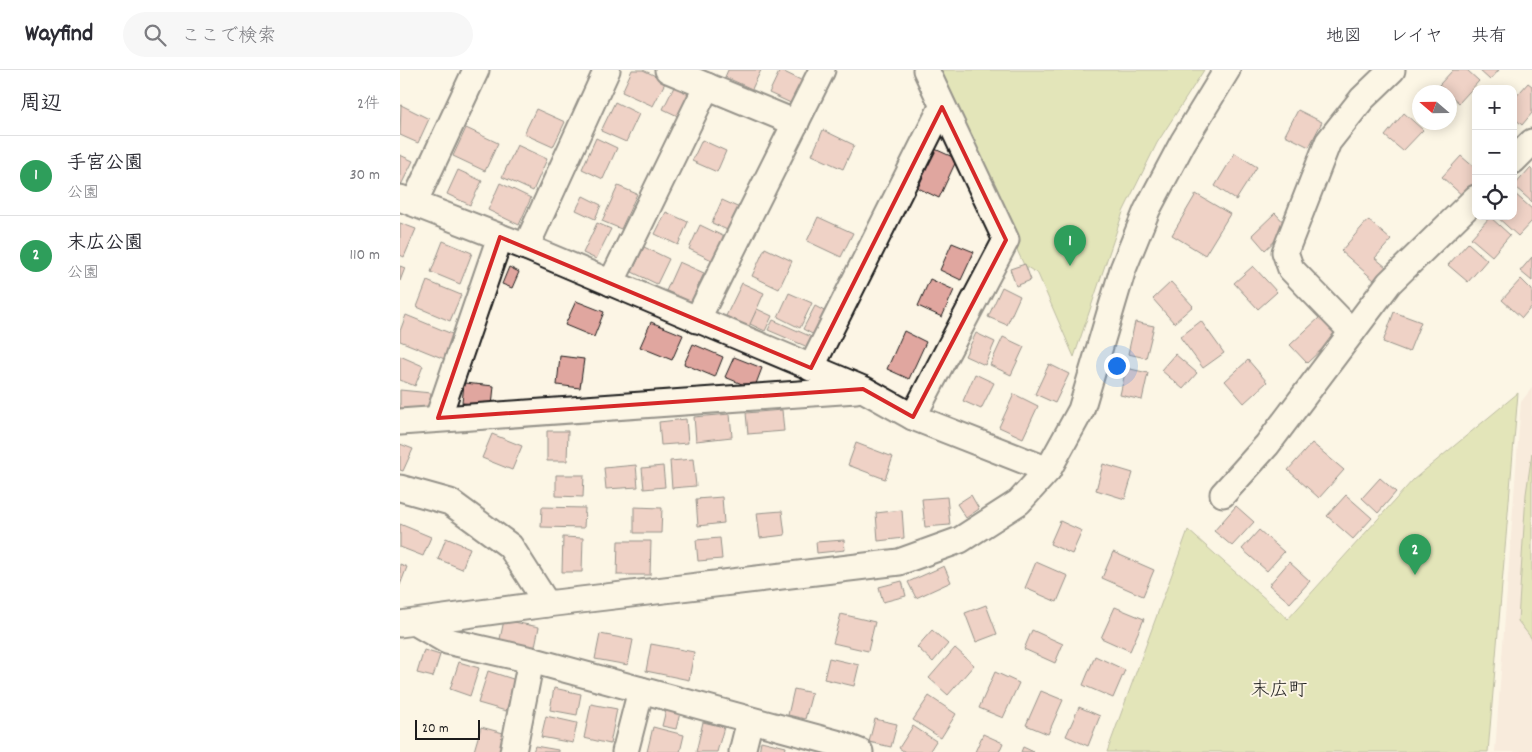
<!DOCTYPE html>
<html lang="ja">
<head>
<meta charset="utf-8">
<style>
  body { margin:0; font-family:Dekko,"Klee One",sans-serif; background:#f7f7f7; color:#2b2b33 }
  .controls { position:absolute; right:15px; top:15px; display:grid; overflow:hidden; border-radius:10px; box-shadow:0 2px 12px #0003 }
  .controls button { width:45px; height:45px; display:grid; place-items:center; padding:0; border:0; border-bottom:1px solid #e1e1e2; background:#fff; color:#2b2b33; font:25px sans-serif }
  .compass { position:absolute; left:1012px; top:15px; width:45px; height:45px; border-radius:50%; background:#fff; box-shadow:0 2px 12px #0003; rotate:290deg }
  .scale { position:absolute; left:15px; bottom:12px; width:65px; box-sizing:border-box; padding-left:5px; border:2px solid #1c1c1c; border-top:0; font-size:14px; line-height:18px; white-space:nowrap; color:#1c1c1c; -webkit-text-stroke:4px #fcf5e5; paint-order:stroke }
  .you { position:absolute; left:716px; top:295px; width:18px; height:18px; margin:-12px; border:4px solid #fff; border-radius:50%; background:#1a73e8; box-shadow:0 0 0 8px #1a73e833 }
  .badge { display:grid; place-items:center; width:32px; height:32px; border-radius:50%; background:#d1495b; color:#fff; font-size:16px; font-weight:700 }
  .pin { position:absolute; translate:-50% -41px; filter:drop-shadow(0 1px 2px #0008) }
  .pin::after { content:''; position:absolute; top:26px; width:18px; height:15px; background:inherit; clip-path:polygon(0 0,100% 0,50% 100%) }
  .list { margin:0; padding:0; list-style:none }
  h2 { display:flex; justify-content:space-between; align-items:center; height:65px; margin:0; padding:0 20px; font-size:21px }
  h2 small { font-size:16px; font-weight:400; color:#7c7c81 }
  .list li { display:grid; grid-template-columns:32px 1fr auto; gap:15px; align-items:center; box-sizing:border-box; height:80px; padding:0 20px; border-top:1px solid #e1e1e2 }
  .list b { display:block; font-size:19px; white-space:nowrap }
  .list p { margin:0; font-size:16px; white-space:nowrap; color:#7c7c81 }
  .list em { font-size:16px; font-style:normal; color:#7c7c81 }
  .icon { flex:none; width:28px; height:28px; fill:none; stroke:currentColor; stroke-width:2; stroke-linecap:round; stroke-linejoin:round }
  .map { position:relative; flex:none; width:1132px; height:682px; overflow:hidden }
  header { display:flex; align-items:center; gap:30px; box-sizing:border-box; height:70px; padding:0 25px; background:#fff; border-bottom:1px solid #e1e1e2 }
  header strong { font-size:24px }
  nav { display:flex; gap:28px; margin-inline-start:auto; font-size:18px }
  .search { width:350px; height:45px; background:#f7f7f7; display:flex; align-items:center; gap:12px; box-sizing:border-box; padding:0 18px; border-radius:28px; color:#7c7c81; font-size:19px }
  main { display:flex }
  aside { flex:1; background:#fff }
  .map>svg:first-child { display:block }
  .built { fill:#f4ddd0 }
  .green { fill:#c6d184; stroke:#717650 }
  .building { fill:#e0a69f; stroke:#1c1c1c }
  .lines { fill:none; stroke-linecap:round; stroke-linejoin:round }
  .minor-casing { stroke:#1c1c1c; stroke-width:29 }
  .minor { stroke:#fcf5e5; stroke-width:25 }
  .marked { fill:none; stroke:#d62828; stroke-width:4; stroke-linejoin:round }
  .labels { text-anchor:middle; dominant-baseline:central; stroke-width:4; stroke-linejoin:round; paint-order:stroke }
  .quarter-label { font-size:19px; fill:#1c1c1c; stroke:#fcf5e5 }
</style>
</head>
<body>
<header>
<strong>Wayfind</strong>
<div class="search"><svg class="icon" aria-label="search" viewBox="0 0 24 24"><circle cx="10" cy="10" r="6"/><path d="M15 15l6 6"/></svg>ここで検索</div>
<nav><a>地図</a><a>レイヤ</a><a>共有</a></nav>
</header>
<main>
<aside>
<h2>周辺<small>2件</small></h2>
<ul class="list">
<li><span class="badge" style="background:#2e9e5b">1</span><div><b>手宮公園</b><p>公園</p></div><em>30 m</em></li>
<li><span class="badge" style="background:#2e9e5b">2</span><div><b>末広公園</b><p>公園</p></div><em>110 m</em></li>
</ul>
</aside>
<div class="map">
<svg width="1132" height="682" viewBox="0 0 1132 682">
  <rect width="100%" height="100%" fill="#fcf5e5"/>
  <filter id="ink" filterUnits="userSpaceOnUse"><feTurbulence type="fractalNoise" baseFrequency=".02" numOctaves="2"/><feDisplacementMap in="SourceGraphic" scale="10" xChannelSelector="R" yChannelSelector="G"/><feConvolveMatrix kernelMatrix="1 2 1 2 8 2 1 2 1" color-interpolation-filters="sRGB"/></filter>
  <g filter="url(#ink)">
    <!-- built -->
    <polygon class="built" points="1132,318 1132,682 1095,682 1121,332"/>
    <!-- green -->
    <g class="green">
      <polygon points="534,0 804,0 757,73 723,142 674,287 638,204 624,195"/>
      <polygon points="1118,323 1088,682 707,682 788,460 888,549 1013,410"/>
      <polygon points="1132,383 1132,569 1118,551 1126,424"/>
    </g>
    <!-- building -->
    <g class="building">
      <polygon points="232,0 243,0 266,11 253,36 222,22"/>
      <polygon points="328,0 361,0 352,19 325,7"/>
      <polygon points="380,0 405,12 395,35 369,23"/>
      <polygon points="1053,0 1067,0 1079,11 1059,33 1039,15"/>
      <polygon points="1079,0 1099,0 1090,10"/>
      <polygon points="1128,13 1132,16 1132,43 1122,55 1113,47 1113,30"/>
      <polygon points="274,17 295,26 284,49 263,39"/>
      <polygon points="215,32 239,44 226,72 201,61"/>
      <polygon points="1,35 29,49 18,73 0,65"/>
      <polygon points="136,39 165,52 153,77 124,64"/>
      <polygon points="898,40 922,52 909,77 885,65"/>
      <polygon points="1004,43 1023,60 1003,81 985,66"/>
      <polygon points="66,58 98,73 85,101 53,86"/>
      <polygon points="423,60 454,75 443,99 412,85"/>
      <polygon points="196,68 217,78 203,109 182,99"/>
      <polygon points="302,70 326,81 317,102 292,91"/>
      <polygon points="117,75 147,89 133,121 102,107"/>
      <polygon points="535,79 557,89 539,128 518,118"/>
      <polygon points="835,83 857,97 836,130 815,116"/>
      <polygon points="0,85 13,91 0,117"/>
      <polygon points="1061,86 1076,99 1076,113 1064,127 1042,107"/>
      <polygon points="1130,98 1132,100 1132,132 1114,116"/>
      <polygon points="58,100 82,111 70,135 47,124"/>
      <polygon points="100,113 131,128 119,155 88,140"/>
      <polygon points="218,116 237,124 221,159 202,151"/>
      <polygon points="1114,123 1132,139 1132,151 1118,166 1096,146 1113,146"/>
      <polygon points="796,124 830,144 805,185 772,165"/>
      <polygon points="183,126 201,135 195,149 176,140"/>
      <polygon points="322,130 346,141 336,164 312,153"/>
      <polygon points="266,142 288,152 278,175 255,164"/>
      <polygon points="875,143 889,158 865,180 852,165"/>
      <polygon points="418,147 453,163 441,187 407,171"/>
      <polygon points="1090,147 1110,165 1092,186 1071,168"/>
      <polygon points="968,150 991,170 975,188 986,197 975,211 941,181"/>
      <polygon points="0,153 16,159 4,187 0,185"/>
      <polygon points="197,153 211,159 196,189 183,183"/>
      <polygon points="300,155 329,169 318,193 289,179"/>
      <polygon points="43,171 72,183 60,214 31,202"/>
      <polygon points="552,173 574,182 561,210 540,200"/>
      <polygon points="1068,173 1087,190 1068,212 1048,195"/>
      <polygon points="244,177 269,189 257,214 232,202"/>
      <polygon points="365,178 392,191 379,219 352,206"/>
      <polygon points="1132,187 1132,211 1120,201"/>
      <polygon points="279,192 304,203 291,232 266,221"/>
      <polygon points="625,194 631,210 616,216 610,199"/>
      <polygon points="0,196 5,198 0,211"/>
      <polygon points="853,196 877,222 858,239 834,213"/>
      <polygon points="109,197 119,202 112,218 102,214"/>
      <polygon points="530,209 554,220 542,247 518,236"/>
      <polygon points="1121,209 1132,220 1132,236 1122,248 1102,230"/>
      <polygon points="27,211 61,225 50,251 17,237"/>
      <polygon points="771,212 793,236 774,253 753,229"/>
      <polygon points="342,213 364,223 349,257 326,246"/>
      <polygon points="602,217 620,226 607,255 588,247"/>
      <polygon points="389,223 412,233 400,258 378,247"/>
      <polygon points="176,231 204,242 194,267 165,255"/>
      <polygon points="415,236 428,243 416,266 403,259"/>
      <polygon points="357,239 372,246 365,261 350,254"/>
      <polygon points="994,242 1021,252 1009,282 983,272"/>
      <polygon points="6,245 57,266 47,290 0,271 0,261"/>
      <polygon points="920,247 937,265 907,293 890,275"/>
      <polygon points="373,250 414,268 410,278 368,260"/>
      <polygon points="801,251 824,283 803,298 780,267"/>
      <polygon points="251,252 283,265 272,290 240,277"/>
      <polygon points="735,252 754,256 746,288 728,284"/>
      <polygon points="504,261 526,272 509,309 487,299"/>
      <polygon points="576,263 595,272 585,295 565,286"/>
      <polygon points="603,267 624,277 611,305 590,295"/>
      <polygon points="293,274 323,287 315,307 284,294"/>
      <polygon points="775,284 797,303 783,319 761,300"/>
      <polygon points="0,286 23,296 15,316 0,310"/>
      <polygon points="160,286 184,289 180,318 157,315"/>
      <polygon points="334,287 362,298 354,319 325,307"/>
      <polygon points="848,290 867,312 844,333 825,311"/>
      <polygon points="649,294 669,304 655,333 635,324"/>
      <polygon points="726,298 748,303 742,330 720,325"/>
      <polygon points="575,304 594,313 581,339 563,331"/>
      <polygon points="64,313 94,316 92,336 62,333"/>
      <polygon points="0,320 31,323 29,341 0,338"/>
      <polygon points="614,324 638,336 623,368 599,357"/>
      <polygon points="382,340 384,361 348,364 346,343"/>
      <polygon points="330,344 332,367 296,371 294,347"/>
      <polygon points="286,349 288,373 261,375 259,352"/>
      <polygon points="147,361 168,361 167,391 147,391"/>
      <polygon points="92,364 122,376 112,400 82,388"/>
      <polygon points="456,373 493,387 485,409 448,395"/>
      <polygon points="912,373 944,400 919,428 888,400"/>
      <polygon points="0,374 13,379 3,401 0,400"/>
      <polygon points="293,389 296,416 272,418 270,391"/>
      <polygon points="703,394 733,403 725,429 696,420"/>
      <polygon points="236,395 238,417 206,419 204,398"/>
      <polygon points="263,396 265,417 244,419 242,398"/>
      <polygon points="156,405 184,405 183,427 156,426"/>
      <polygon points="980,408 996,422 978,443 962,428"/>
      <polygon points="571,425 579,439 566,448 557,434"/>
      <polygon points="946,425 972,448 953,469 927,446"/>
      <polygon points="322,427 324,453 298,456 296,429"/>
      <polygon points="547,427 550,455 525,457 522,429"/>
      <polygon points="836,436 854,452 832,476 814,461"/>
      <polygon points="142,437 185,438 184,458 141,457"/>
      <polygon points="234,437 262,438 261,463 234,463"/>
      <polygon points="502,440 504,468 478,471 476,443"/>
      <polygon points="382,441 385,465 360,468 357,443"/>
      <polygon points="660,451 682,461 672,484 650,474"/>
      <polygon points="0,454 31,467 23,486 0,477"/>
      <polygon points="859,460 884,482 867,501 842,479"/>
      <polygon points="163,467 183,468 182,502 162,502"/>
      <polygon points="46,468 70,478 62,499 38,489"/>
      <polygon points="320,468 322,489 298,491 296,470"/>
      <polygon points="444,470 445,480 417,483 416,472"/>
      <polygon points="218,471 251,471 250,505 217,505"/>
      <polygon points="713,482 754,500 743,526 702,508"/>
      <polygon points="636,492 668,506 657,532 625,518"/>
      <polygon points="889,492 910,511 890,533 869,515"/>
      <polygon points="0,494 7,497 0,515"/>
      <polygon points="544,496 551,512 516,528 508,512"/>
      <polygon points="502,511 506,526 483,532 479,517"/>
      <polygon points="586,535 597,564 576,572 565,543"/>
      <polygon points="715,537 744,549 730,581 701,568"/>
      <polygon points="441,544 475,552 468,581 433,573"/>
      <polygon points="104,550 139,557 134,581 99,574"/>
      <polygon points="532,560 548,574 533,592 517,577"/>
      <polygon points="632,560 663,574 655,593 624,579"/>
      <polygon points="200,564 233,570 228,595 195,589"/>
      <polygon points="251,574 294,582 289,610 246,601"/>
      <polygon points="555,578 574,595 548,625 529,608"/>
      <polygon points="24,580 40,585 33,607 17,603"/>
      <polygon points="695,586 725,600 713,628 683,615"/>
      <polygon points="429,588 459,595 454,616 424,609"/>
      <polygon points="59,592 79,598 70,626 50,619"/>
      <polygon points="88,601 116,610 106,641 78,633"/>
      <polygon points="595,602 619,613 603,648 579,638"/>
      <polygon points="154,618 181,624 177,645 150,640"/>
      <polygon points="394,619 412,623 405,649 388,645"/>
      <polygon points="641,621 663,630 648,664 626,655"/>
      <polygon points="529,626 556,644 541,668 513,650"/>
      <polygon points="191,634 217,639 210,674 184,668"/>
      <polygon points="267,636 281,639 276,659 262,656"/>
      <polygon points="679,637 700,646 688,676 666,666"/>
      <polygon points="146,646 177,653 173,673 141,667"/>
      <polygon points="475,649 497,654 491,677 469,672"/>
      <polygon points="303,652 324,657 317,682 296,682"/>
      <polygon points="513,656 536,671 529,682 505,682 499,678"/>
      <polygon points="81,657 107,664 102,682 74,681"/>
      <polygon points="253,657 284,665 280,682 247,682"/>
      <polygon points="583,664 603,673 599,682 575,682"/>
      <polygon points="361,671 386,677 385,682 359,682"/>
      <polygon points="135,676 158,680 158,682 133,682"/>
      <polygon points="623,677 634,682 621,682"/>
    </g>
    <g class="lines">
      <!-- minor casing -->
      <g class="minor-casing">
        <g id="minor">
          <polyline points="268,0 396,53"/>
          <polyline points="1113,91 1132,72"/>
          <polyline points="0,128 126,177 463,319 513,347 648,400"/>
          <polyline points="14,133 76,0"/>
          <polyline points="126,177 207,0"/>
          <polyline points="211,213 307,16"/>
          <polyline points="297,250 422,0"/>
          <polyline points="952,262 891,199 885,182 928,72 962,29 992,0"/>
          <polyline points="411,298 542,37"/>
          <polyline points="513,347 606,170 526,0"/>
          <polyline points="38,348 100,167"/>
          <polyline points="0,352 456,320"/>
          <polyline points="0,418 50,432 110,476 147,534"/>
          <polyline points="823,424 867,375 989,213 1076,128"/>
          <polyline points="16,553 47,571 131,590 440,674 460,682"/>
          <polyline points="0,554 147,534 499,492 560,470 619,432 648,400 681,340 723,199 747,140 783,72 827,0"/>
          <polyline points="113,682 131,590"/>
          <polyline points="225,682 241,620"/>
          <polyline points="342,682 350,650"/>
        </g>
      </g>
      <!-- minor -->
      <use href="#minor" class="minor"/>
    </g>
  </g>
  <!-- marked area -->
  <path d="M0 0H1132V682H0ZM542 37 606 170 513 347 463 319 38 348 100 167 411 298Z" fill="#fcf5e5" fill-opacity=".55" fill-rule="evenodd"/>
  <path class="marked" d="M542 37 606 170 513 347 463 319 38 348 100 167 411 298Z"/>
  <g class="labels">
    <!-- quarter labels -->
    <g class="quarter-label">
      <text x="879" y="621">末広町</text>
    </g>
  </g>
</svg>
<div class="controls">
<button>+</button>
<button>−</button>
<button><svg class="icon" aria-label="locate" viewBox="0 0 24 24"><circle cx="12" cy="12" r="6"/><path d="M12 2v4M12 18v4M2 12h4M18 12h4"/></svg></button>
</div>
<svg class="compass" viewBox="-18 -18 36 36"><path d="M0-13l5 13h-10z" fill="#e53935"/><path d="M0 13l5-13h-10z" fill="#7c7c81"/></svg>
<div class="scale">20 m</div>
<div class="you"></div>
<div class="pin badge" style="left:670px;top:196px;background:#2e9e5b">1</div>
<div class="pin badge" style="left:1015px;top:505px;background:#2e9e5b">2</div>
</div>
</main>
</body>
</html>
